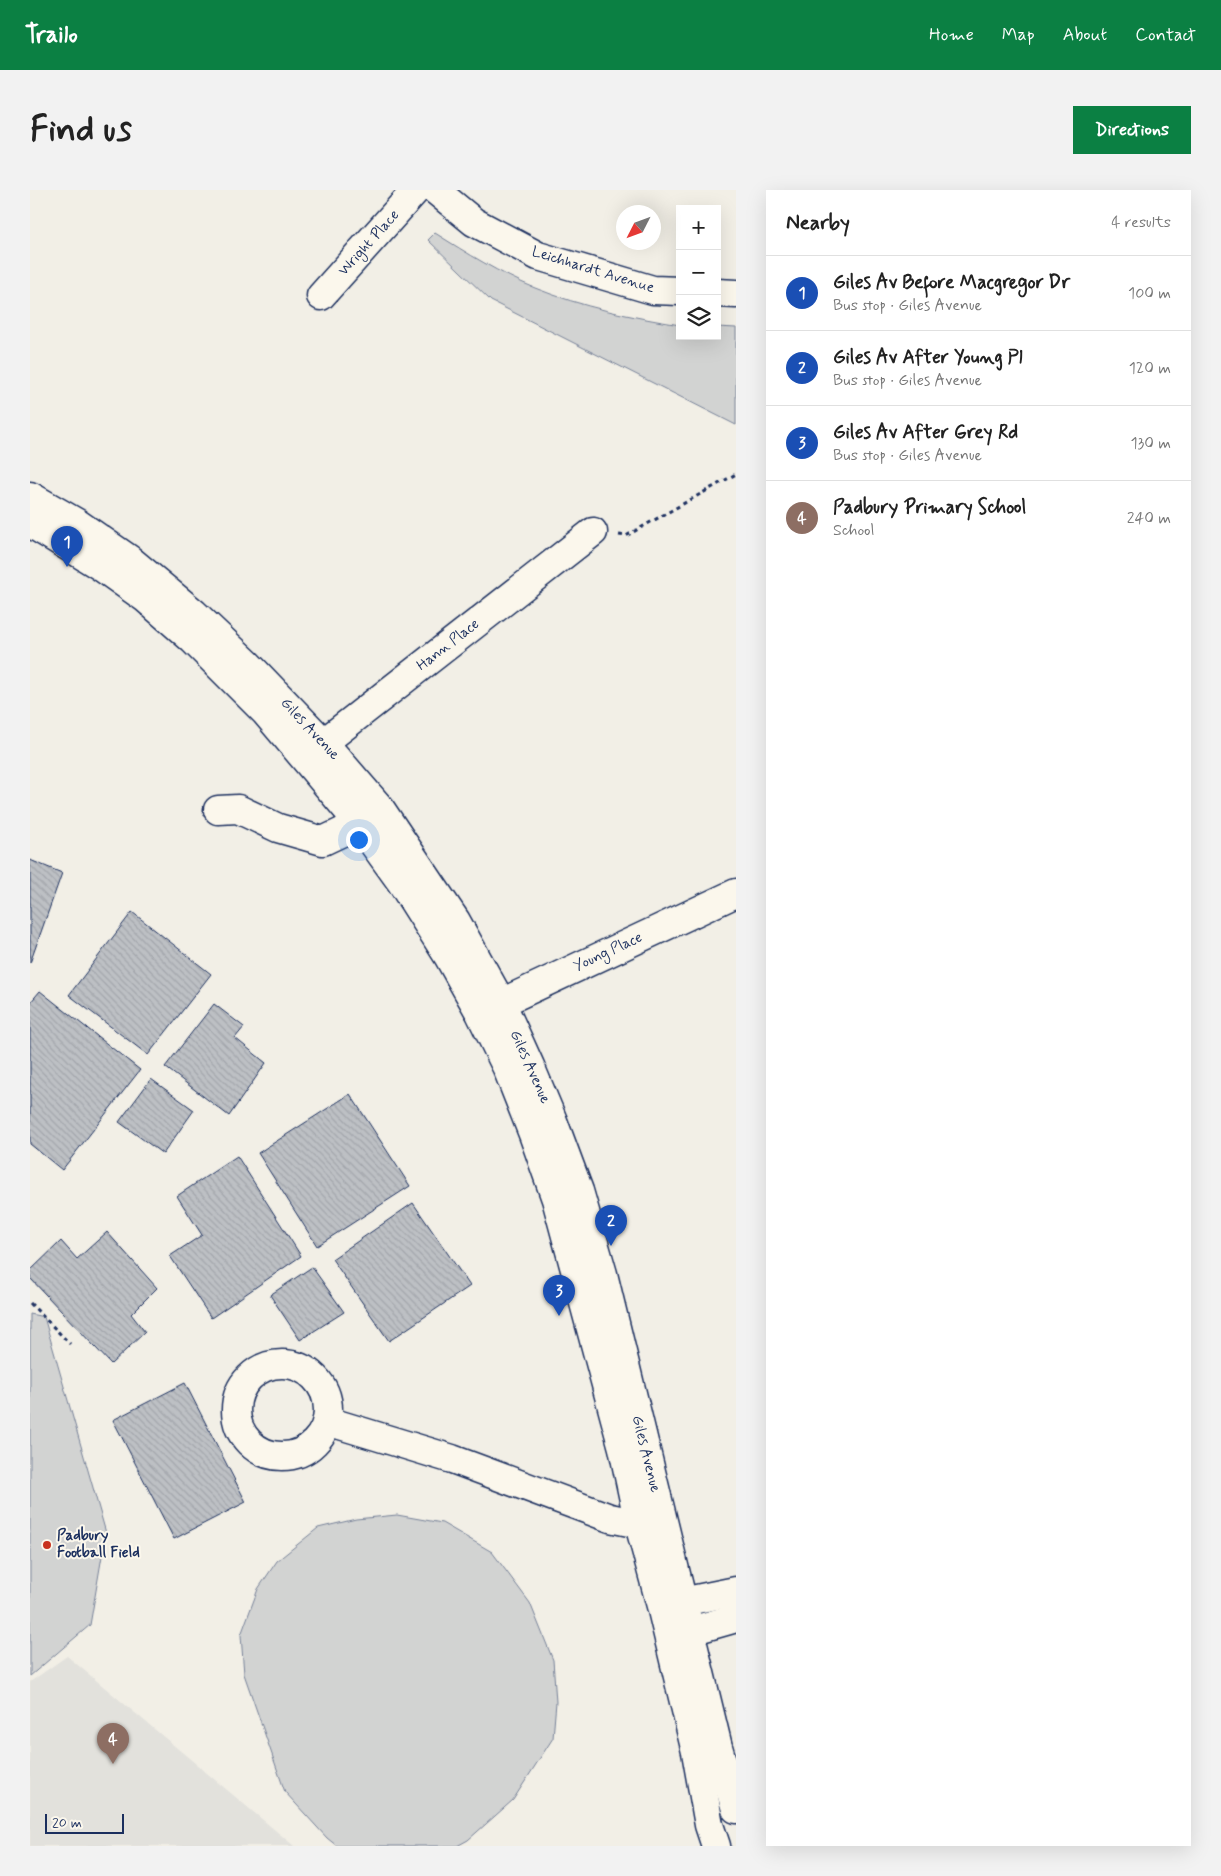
<!DOCTYPE html>
<html lang="en">
<head>
<meta charset="utf-8">
<style>
  body { margin:0; font-family:Mynerve,sans-serif; background:#f2f2f2; color:#222 }
  .controls { position:absolute; right:15px; top:15px; display:grid; overflow:hidden; border-radius:0px; box-shadow:0 5px 20px #0002 }
  .controls button { width:45px; height:45px; display:grid; place-items:center; padding:0; border:0; border-bottom:1px solid #e0e0e0; background:#fff; color:#222; font:25px sans-serif }
  .compass { position:absolute; left:586px; top:15px; width:45px; height:45px; border-radius:50%; background:#fff; box-shadow:0 5px 20px #0002; rotate:228deg }
  .scale { position:absolute; left:15px; bottom:12px; width:79px; box-sizing:border-box; padding-left:5px; border:2px solid #1b2f5e; border-top:0; font-size:14px; line-height:18px; white-space:nowrap; color:#1b2f5e; -webkit-text-stroke:4px #fbf7ec; paint-order:stroke }
  .you { position:absolute; left:328px; top:649px; width:18px; height:18px; margin:-12px; border:4px solid #fff; border-radius:50%; background:#1a73e8; box-shadow:0 0 0 8px #1a73e833 }
  .badge { display:grid; place-items:center; width:32px; height:32px; border-radius:50%; background:#0b8043; color:#fff; font-size:16px; font-weight:700 }
  .pin { position:absolute; translate:-50% -41px; filter:drop-shadow(0 1px 2px #0008) }
  .pin::after { content:''; position:absolute; top:26px; width:18px; height:15px; background:inherit; clip-path:polygon(0 0,100% 0,50% 100%) }
  .list { margin:0; padding:0; list-style:none }
  h2 { display:flex; justify-content:space-between; align-items:center; height:65px; margin:0; padding:0 20px; font-size:21px }
  h2 small { font-size:16px; font-weight:400; color:#767676 }
  .list li { display:grid; grid-template-columns:32px 1fr auto; gap:15px; align-items:center; box-sizing:border-box; height:75px; padding:0 20px; border-top:1px solid #e0e0e0 }
  .list b { display:block; font-size:19px; white-space:nowrap }
  .list p { margin:0; font-size:16px; white-space:nowrap; color:#767676 }
  .list em { font-size:16px; font-style:normal; color:#767676 }
  .icon { flex:none; width:28px; height:28px; fill:none; stroke:currentColor; stroke-width:2; stroke-linecap:round; stroke-linejoin:round }
  .map { position:relative; flex:none; width:706px; height:1656px; overflow:hidden; border-radius:0px }
  header { display:flex; align-items:center; gap:30px; box-sizing:border-box; height:70px; padding:0 25px; background:#0b8043; color:#fff }
  header strong { font-size:24px }
  nav { display:flex; gap:28px; margin-inline-start:auto; font-size:18px }
  .intro { display:flex; align-items:center; justify-content:space-between; box-sizing:border-box; height:120px; padding:0 30px }
  h1 { margin:0; font-size:35px }
  .button { padding:12px 22px; border-radius:0px; background:#0b8043; color:#fff; font-size:18px; font-weight:700 }
  main { display:flex; gap:30px; padding:0 30px }
  aside { flex:1; background:#fff; border-radius:0px; box-shadow:0 5px 20px #0002 }
  .map>svg:first-child { display:block }
  .built { fill:#e2e1dc }
  .park { fill:#d2d3d2; stroke:#768198 }
  .building { fill:url(#building-back-hatch); stroke:#1b2f5e }
  .lines { fill:none; stroke-linecap:round; stroke-linejoin:round }
  .minor-casing { stroke:#1b2f5e; stroke-width:31 }
  .path { stroke:#1b2f5e; stroke-width:3; stroke-dasharray:4 4; stroke-linecap:butt }
  .minor { stroke:#fbf7ec; stroke-width:28 }
  .poi-dot { fill:#c8321e; stroke:#fbf7ec; stroke-width:2 }
  .labels { text-anchor:middle; dominant-baseline:central; stroke-width:4; stroke-linejoin:round; paint-order:stroke }
  .street-label { font-size:15px; fill:#1b2f5e; stroke:#fbf7ec }
  .poi-label { font-size:15px; font-weight:bold; fill:#1b2f5e; stroke:#fbf7ec; text-anchor:start }
</style>
</head>
<body>
<header>
<strong>Trailo</strong>
<nav><a>Home</a><a>Map</a><a>About</a><a>Contact</a></nav>
</header>
<div class="intro"><h1>Find us</h1><a class="button">Directions</a></div>
<main>
<div class="map">
<svg width="706" height="1656" viewBox="0 0 706 1656">
  <defs>
    <pattern id="building-back-hatch" width="6" height="6" patternUnits="userSpaceOnUse" patternTransform="scale(1.25)"><rect width="6" height="6" fill="#bdc0c4"/><path d="M-1 5l2 2M0 0l6 6M5-1l2 2" fill="none" stroke="#a2a5ab"/></pattern>
  </defs>
  <rect width="100%" height="100%" fill="#f2efe6"/>
  <filter id="ink" filterUnits="userSpaceOnUse"><feTurbulence type="fractalNoise" baseFrequency=".02" numOctaves="2"/><feDisplacementMap in="SourceGraphic" scale="10" xChannelSelector="R" yChannelSelector="G"/><feConvolveMatrix kernelMatrix="1 2 1 2 8 2 1 2 1" color-interpolation-filters="sRGB"/></filter>
  <g filter="url(#ink)">
    <!-- built -->
    <polygon class="built" points="37,1466 264,1656 0,1656 0,1492"/>
    <!-- park -->
    <g class="park">
      <path d="M405 43C437 63 470 84 505 98 552 117 601 127 650 135V146H687V137L706 138V235L461 111 398 50Z"/>
      <polygon points="0,1124 14,1127 76,1343 60,1435 0,1486"/>
      <polygon points="367,1325 412,1333 462,1362 500,1413 523,1470 526,1512 523,1548 483,1610 438,1650 427,1656 307,1656 297,1648 255,1602 214,1484 211,1445 228,1399 247,1371 288,1338 326,1329"/>
    </g>
    <!-- building -->
    <g class="building">
      <polygon points="0,670 32,683 0,773"/>
      <polygon points="102,722 181,784 118,865 39,805"/>
      <polygon points="10,801 110,880 32,980 0,954 0,813"/>
      <polygon points="184,814 214,837 205,848 236,873 199,926 135,877"/>
      <polygon points="121,889 164,920 133,964 89,932"/>
      <polygon points="320,904 380,996 287,1056 228,963"/>
      <polygon points="207,966 271,1066 181,1128 140,1066 172,1045 147,1006"/>
      <polygon points="383,1013 440,1096 359,1151 302,1069"/>
      <polygon points="77,1042 127,1098 101,1124 115,1142 81,1174 0,1088 0,1081 31,1051 47,1069"/>
      <polygon points="282,1077 314,1122 270,1150 240,1105"/>
      <polygon points="155,1193 216,1312 144,1349 83,1230"/>
    </g>
    <g class="lines">
      <!-- minor casing -->
      <g class="minor-casing">
        <g id="minor">
          <polyline points="405,0 444,32 508,66 623,100 650,101"/>
          <polyline points="687,103 706,104"/>
          <polyline points="291,106 386,0"/>
          <polyline points="0,306 47,333 99,369 164,423 218,474 293,552 350,618 426,731 471,812 500,876 523,931 549,1001 573,1084 688,1557 706,1619"/>
          <polyline points="0,333 70,376 115,408 163,450 235,522 327,631 371,692 418,766 450,823 477,878 503,944 526,1009 593,1258 609,1334 631,1416 666,1562 679,1635 686,1656"/>
          <polyline points="279,564 563,342"/>
          <polyline points="188,620 208,619 248,638 293,651 312,642 327,631"/>
          <polyline points="454,821 706,703"/>
          <circle cx="252" cy="1220" r="46"/>
          <polyline points="297,1231 422,1269 580,1328 609,1334"/>
          <polyline points="637,1415 706,1401"/>
          <polyline points="643,1446 706,1428"/>
        </g>
      </g>
      <!-- path -->
      <g class="path">
        <polyline points="589,345 596,346 706,284"/>
        <polyline points="0,1113 40,1154"/>
      </g>
      <!-- minor -->
      <use href="#minor" class="minor"/>
    </g>
  </g>
  <!-- markers -->
  <circle class="poi-dot" cx="17" cy="1355" r="5"/>
  <g class="labels">
    <!-- street labels -->
    <g class="street-label">
      <text transform="translate(339 53) rotate(-48)">Wright Place</text>
      <text transform="translate(563 80) rotate(17)">Leichhardt Avenue</text>
      <text transform="translate(418 455) rotate(-38)">Hann Place</text>
      <text transform="translate(280 539) rotate(47)">Giles Avenue</text>
      <text transform="translate(578 762) rotate(-25)">Young Place</text>
      <text transform="translate(500 877) rotate(66)">Giles Avenue</text>
      <text transform="translate(616 1264) rotate(76)">Giles Avenue</text>
    </g>
    <!-- poi labels -->
    <g class="poi-label">
      <text x="27" y="1346">Padbury<tspan x="27" dy="17">Football Field</tspan></text>
    </g>
  </g>
</svg>
<div class="controls">
<button>+</button>
<button>−</button>
<button><svg class="icon" aria-label="layers" viewBox="0 0 24 24"><path d="M12 4l9 5-9 5-9-5zM3 14l9 5 9-5"/></svg></button>
</div>
<svg class="compass" viewBox="-18 -18 36 36"><path d="M0-13l5 13h-10z" fill="#e53935"/><path d="M0 13l5-13h-10z" fill="#767676"/></svg>
<div class="scale">20 m</div>
<div class="you"></div>
<div class="pin badge" style="left:37px;top:377px;background:#1a4fb4">1</div>
<div class="pin badge" style="left:581px;top:1056px;background:#1a4fb4">2</div>
<div class="pin badge" style="left:529px;top:1126px;background:#1a4fb4">3</div>
<div class="pin badge" style="left:83px;top:1574px;background:#8d6e63">4</div>
</div>
<aside>
<h2>Nearby<small>4 results</small></h2>
<ul class="list">
<li><span class="badge" style="background:#1a4fb4">1</span><div><b>Giles Av Before Macgregor Dr</b><p>Bus stop · Giles Avenue</p></div><em>100 m</em></li>
<li><span class="badge" style="background:#1a4fb4">2</span><div><b>Giles Av After Young Pl</b><p>Bus stop · Giles Avenue</p></div><em>120 m</em></li>
<li><span class="badge" style="background:#1a4fb4">3</span><div><b>Giles Av After Grey Rd</b><p>Bus stop · Giles Avenue</p></div><em>130 m</em></li>
<li><span class="badge" style="background:#8d6e63">4</span><div><b>Padbury Primary School</b><p>School</p></div><em>240 m</em></li>
</ul>
</aside>
</main>
</body>
</html>
